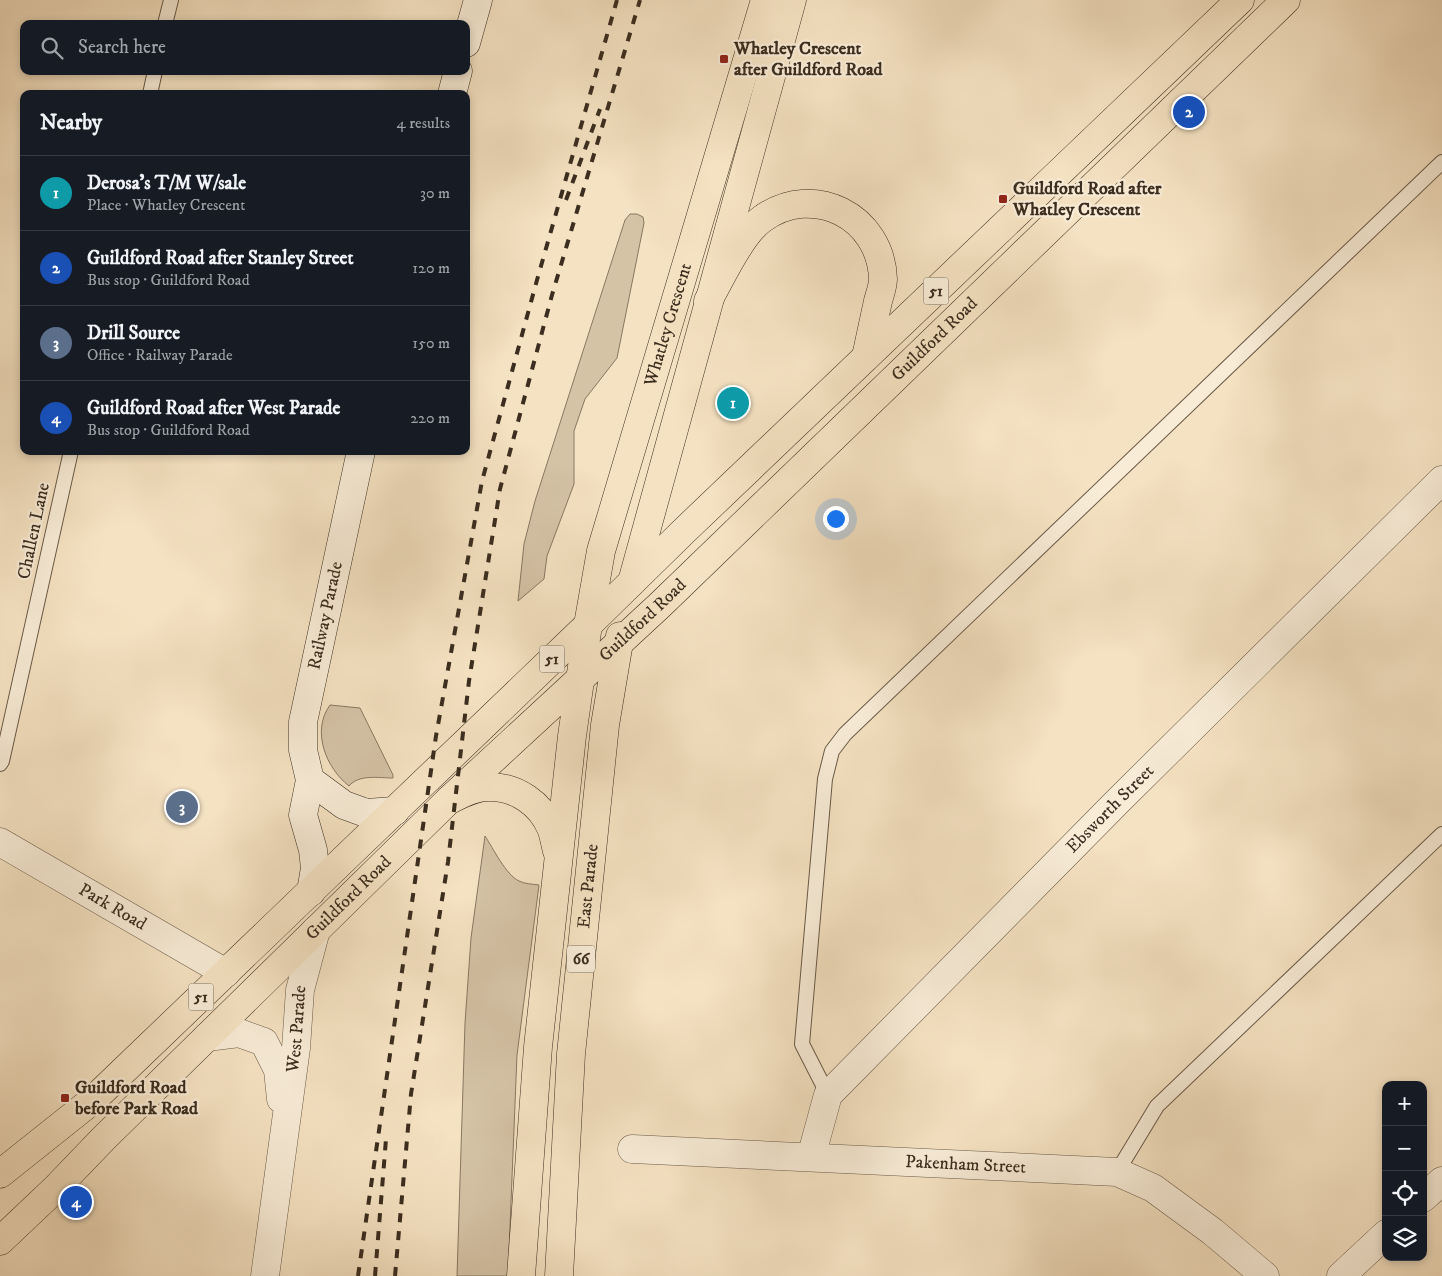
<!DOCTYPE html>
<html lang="en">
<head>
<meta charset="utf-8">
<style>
  body { margin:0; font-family:"IM FELL DW Pica",serif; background:#242831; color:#f1f3f6 }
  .controls { position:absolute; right:15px; bottom:15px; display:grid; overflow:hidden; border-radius:10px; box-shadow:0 2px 8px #0003 }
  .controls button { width:45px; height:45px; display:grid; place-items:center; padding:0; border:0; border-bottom:1px solid #363941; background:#171b24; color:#f1f3f6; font:25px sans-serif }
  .you { position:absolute; left:835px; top:518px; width:18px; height:18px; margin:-12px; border:4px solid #fff; border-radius:50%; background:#1a73e8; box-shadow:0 0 0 8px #1a73e833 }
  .badge { display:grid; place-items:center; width:32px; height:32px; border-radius:50%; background:#1a73e8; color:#fff; font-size:16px; font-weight:700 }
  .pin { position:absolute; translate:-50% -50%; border:2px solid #fff; box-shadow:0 1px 5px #0006 }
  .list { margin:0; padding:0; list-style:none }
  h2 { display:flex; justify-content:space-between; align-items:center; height:65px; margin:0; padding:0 20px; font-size:21px }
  h2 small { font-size:16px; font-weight:400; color:#9ea1a6 }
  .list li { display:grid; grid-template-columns:32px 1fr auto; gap:15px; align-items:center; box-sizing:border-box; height:75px; padding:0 20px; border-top:1px solid #363941 }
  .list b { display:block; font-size:19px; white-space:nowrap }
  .list p { margin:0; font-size:16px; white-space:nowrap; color:#9ea1a6 }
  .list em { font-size:16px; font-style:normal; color:#9ea1a6 }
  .icon { flex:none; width:28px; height:28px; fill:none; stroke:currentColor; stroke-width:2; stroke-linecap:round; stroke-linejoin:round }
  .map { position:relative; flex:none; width:1442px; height:1276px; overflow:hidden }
  .search { position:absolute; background:#171b24; box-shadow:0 2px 8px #0003; left:20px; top:20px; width:450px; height:55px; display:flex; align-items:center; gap:12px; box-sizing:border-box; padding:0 18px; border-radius:10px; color:#9ea1a6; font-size:19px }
  .panel { position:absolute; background:#171b24; box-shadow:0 2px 8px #0003; left:20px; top:90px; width:450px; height:365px; border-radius:10px }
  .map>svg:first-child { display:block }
  .green { fill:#d5c3a6; stroke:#887862 }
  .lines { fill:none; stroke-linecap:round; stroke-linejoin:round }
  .lane-casing { stroke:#6a5a48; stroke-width:16 }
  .street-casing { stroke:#6a5a48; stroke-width:29 }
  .secondary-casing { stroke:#3b2d1f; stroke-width:29 }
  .primary-casing { stroke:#3b2d1f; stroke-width:29 }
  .highway-casing { stroke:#3b2d1f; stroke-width:29 }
  .lane { stroke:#f8ecd7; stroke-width:14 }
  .street { stroke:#f8ecd7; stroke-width:28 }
  .secondary { stroke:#f8ecd7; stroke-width:28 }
  .primary { stroke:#f5e2c2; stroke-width:28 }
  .highway { stroke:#f5e2c2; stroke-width:28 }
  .rail { stroke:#3b2d1f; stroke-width:4; stroke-dasharray:9 9; stroke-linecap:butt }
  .poi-dot { fill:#8f2418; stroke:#f8ecd7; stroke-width:2 }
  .labels { text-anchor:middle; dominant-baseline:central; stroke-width:4.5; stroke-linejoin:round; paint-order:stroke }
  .shield { fill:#f8ecd7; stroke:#746656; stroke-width:1 }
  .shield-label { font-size:16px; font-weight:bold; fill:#3b2d1f }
  .poi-label { font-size:18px; font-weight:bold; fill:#3b2d1f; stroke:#f8ecd7; text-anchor:start }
  .street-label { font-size:18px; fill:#3b2d1f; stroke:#f8ecd7 }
</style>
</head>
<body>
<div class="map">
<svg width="1442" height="1276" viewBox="0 0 1442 1276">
  <rect width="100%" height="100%" fill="#f5e2c2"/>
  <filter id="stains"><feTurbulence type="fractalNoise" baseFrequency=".004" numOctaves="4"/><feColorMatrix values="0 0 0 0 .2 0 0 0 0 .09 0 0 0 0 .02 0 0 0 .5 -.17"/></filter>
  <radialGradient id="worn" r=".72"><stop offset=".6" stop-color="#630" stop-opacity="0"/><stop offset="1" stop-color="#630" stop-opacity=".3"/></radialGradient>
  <!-- green -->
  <g class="green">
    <polygon points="630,214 637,214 643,217 644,223 617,358 585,399 574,431 574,484 547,556 544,579 518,601 524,544 535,501 625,220"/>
    <path d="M330 705 360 708 393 775V778C379 778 359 774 349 786 326 768 311 731 330 705Z"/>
    <path d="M485 836C493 848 506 875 519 881 525 884 532 884 539 885L517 1055 508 1276H457L465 1023 471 938Z"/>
  </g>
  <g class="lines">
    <!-- lane casing -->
    <g class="lane-casing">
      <g id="lane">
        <polyline points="165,24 171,0"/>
        <polyline points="150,94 155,71"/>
        <polyline points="0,764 2,761 71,451"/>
        <polyline points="828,1095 802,1044 825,779 832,751 845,734 1442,162"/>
        <polyline points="1117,1172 1157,1106 1442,834"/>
      </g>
    </g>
    <!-- street casing -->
    <g class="street-casing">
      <g id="street">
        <path id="s1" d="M0 842 226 973"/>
        <polyline points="207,1037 239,1033 264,1042 278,1070 281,1099"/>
        <path id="s2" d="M632 1149 1117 1172 1153 1188 1213 1232 1265 1276"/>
        <path id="s3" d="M811 1157 828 1095 1118 801 1442 480"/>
        <polyline points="1423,1198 1442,1181"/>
        <path id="s4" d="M265 1276 296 1048 300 990 316 930"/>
        <polyline points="1341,1276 1386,1234"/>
      </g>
    </g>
    <!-- secondary casing -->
    <g class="secondary-casing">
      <g id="secondary">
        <polyline points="466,43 478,0"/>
        <polyline points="452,94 458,71"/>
        <polyline points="310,780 344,805 366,813 395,811"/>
        <path id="s5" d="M311 892 315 868 313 850 303 815 310 780 303 750V722L361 451"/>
      </g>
    </g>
    <!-- primary casing -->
    <g class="primary-casing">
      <g id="primary">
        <polyline points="632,582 792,0"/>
        <path id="s6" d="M0 1174 94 1099 588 625 601 551 765 0"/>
        <path id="s7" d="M0 1241 55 1189 104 1138 449 800 580 679"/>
      </g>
    </g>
    <!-- highway casing -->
    <g class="highway-casing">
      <g id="highway">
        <path d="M708 301C721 278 741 234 762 219 813 182 881 216 883 279 883 286 880 294 878 301 874 320 870 339 866 357"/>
        <path id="s8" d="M580 679 660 605 1286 0"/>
        <path d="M449 800C462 794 476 786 490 787 517 787 541 804 551 828 554 835 555 844 557 851"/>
        <polyline points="521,1276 538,1047 572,736 588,625 684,531 1240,0"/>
        <path id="s9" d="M559 1276 571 1054 605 725 620 636"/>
      </g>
    </g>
    <!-- lane -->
    <use href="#lane" class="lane"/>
    <!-- street -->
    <use href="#street" class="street"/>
    <!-- secondary -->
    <use href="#secondary" class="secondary"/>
    <!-- primary -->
    <use href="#primary" class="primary"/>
    <!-- highway -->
    <use href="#highway" class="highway"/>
    <!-- rail -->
    <g class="rail">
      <polyline points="566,200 600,109"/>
      <polyline points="358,1276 436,736 482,481 537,280 617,0"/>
      <polyline points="375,1276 386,1139"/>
      <polyline points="395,1276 411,1094 448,862 469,681 500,489 552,295 640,0"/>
    </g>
  </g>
  <!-- markers -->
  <g class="poi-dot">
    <rect x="719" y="54" width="10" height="10" rx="2.5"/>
    <rect x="998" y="194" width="10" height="10" rx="2.5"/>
    <rect x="60" y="1093" width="10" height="10" rx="2.5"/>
  </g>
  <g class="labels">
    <!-- shield labels -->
    <g class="shield">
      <rect x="923.5" y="277.5" width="25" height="27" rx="4"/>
      <rect x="539.5" y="645.5" width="25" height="27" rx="4"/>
      <rect x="567" y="945.5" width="28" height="27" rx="4"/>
      <rect x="188.5" y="983.5" width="25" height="27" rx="4"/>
    </g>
    <g class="shield-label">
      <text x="936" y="291">51</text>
      <text x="552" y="659">51</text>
      <text x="581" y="959">66</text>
      <text x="201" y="997">51</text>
    </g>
    <!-- poi labels -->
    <g class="poi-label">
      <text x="734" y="49">Whatley Crescent<tspan x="734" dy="21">after Guildford Road</tspan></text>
      <text x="1013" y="189">Guildford Road after<tspan x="1013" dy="21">Whatley Crescent</tspan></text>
      <text x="75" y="1088">Guildford Road<tspan x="75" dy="21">before Park Road</tspan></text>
    </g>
    <!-- street labels -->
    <g class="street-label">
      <text stroke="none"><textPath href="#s6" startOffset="1116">Whatley Crescent</textPath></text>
      <text stroke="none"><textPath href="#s8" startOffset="491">Guildford Road</textPath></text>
      <text transform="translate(34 531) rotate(-78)">Challen Lane</text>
      <text stroke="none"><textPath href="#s5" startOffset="282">Railway Parade</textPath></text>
      <text stroke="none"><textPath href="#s8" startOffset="86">Guildford Road</textPath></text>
      <text stroke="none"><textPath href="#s3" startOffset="466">Ebsworth Street</textPath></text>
      <text stroke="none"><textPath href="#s9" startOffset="391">East Parade</textPath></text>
      <text stroke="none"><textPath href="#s7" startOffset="489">Guildford Road</textPath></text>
      <text stroke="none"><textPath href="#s1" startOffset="130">Park Road</textPath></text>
      <text stroke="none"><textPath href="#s4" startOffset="249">West Parade</textPath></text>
      <text stroke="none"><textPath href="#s2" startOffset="334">Pakenham Street</textPath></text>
    </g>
  </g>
  <rect width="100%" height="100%" filter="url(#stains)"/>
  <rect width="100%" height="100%" fill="url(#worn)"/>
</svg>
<div class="controls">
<button>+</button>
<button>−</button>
<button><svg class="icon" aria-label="locate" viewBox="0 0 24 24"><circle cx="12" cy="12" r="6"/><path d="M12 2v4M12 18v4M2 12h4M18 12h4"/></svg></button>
<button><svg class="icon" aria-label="layers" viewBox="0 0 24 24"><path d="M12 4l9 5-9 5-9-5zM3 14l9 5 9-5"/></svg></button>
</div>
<div class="you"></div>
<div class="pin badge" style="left:733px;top:403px;background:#0f9aa8">1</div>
<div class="pin badge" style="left:1189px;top:112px;background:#1a4fb4">2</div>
<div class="pin badge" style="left:182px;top:807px;background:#5c6f8a">3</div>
<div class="pin badge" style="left:76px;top:1202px;background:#1a4fb4">4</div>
<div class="search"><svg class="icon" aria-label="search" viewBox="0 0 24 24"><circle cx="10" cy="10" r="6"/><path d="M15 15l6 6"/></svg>Search here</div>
<section class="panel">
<h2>Nearby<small>4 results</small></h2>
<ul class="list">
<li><span class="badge" style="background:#0f9aa8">1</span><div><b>Derosa’s T/M W/sale</b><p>Place · Whatley Crescent</p></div><em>30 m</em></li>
<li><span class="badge" style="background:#1a4fb4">2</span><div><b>Guildford Road after Stanley Street</b><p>Bus stop · Guildford Road</p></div><em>120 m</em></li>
<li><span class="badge" style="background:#5c6f8a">3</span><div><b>Drill Source</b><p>Office · Railway Parade</p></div><em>150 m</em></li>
<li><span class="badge" style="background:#1a4fb4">4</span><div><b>Guildford Road after West Parade</b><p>Bus stop · Guildford Road</p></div><em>220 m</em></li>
</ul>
</section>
</div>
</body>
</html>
